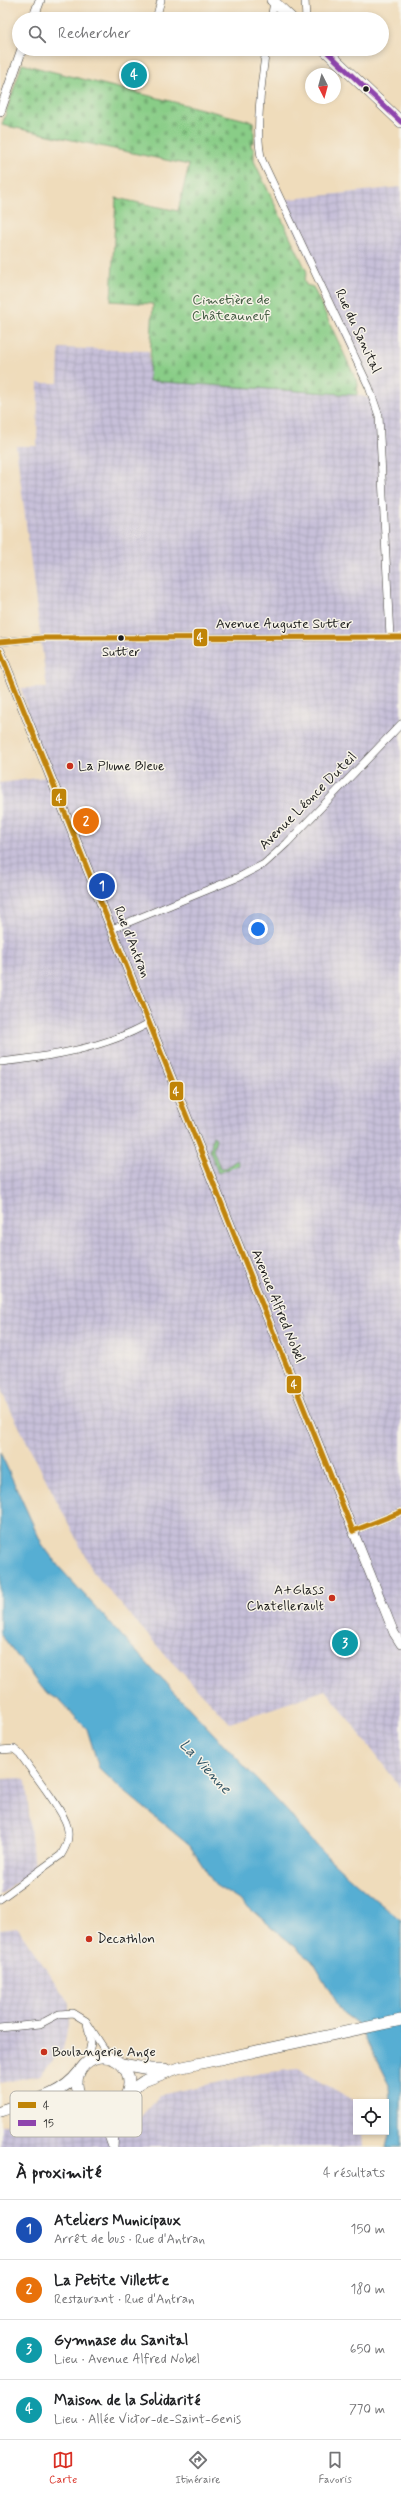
<!DOCTYPE html>
<html lang="fr">
<head>
<meta charset="utf-8">
<style>
  body { margin:0; font-family:Mynerve,sans-serif; background:#f2f2f2; color:#202124 }
  .controls { position:absolute; right:12px; bottom:12px; display:grid; overflow:hidden; border-radius:0px; box-shadow:0 2px 6px #0003 }
  .controls button { width:36px; height:36px; display:grid; place-items:center; padding:0; border:0; border-bottom:1px solid #e0e0e0; background:#fff; color:#202124; font:20px sans-serif }
  .compass { position:absolute; left:305px; top:68px; width:36px; height:36px; border-radius:50%; background:#fff; box-shadow:0 2px 6px #0003; rotate:174deg }
  .you { position:absolute; left:258px; top:929px; width:14px; height:14px; margin:-10px; border:3px solid #fff; border-radius:50%; background:#1a73e8; box-shadow:0 0 0 6px #1a73e833 }
  .badge { display:grid; place-items:center; width:26px; height:26px; border-radius:50%; background:#d93025; color:#fff; font-size:13px; font-weight:700 }
  .pin { position:absolute; translate:-50% -50%; border:2px solid #fff; box-shadow:0 1px 4px #0006 }
  .list { margin:0; padding:0; list-style:none }
  h2 { display:flex; justify-content:space-between; align-items:center; height:52px; margin:0; padding:0 16px; font-size:17px }
  h2 small { font-size:13px; font-weight:400; color:#757577 }
  .list li { display:grid; grid-template-columns:26px 1fr auto; gap:12px; align-items:center; box-sizing:border-box; height:60px; padding:0 16px; border-top:1px solid #e0e0e0 }
  .list b { display:block; font-size:15px; white-space:nowrap }
  .list p { margin:0; font-size:13px; white-space:nowrap; color:#757577 }
  .list em { font-size:13px; font-style:normal; color:#757577 }
  .icon { flex:none; width:22px; height:22px; fill:none; stroke:currentColor; stroke-width:2; stroke-linecap:round; stroke-linejoin:round }
  .map { position:relative; flex:none; width:401px; height:2147px; overflow:hidden }
  .search { position:absolute; background:#fff; box-shadow:0 2px 6px #0003; left:12px; right:12px; top:12px; height:44px; display:flex; align-items:center; gap:10px; box-sizing:border-box; padding:0 14px; border-radius:22px; color:#757577; font-size:15px }
  .sheet { height:292px; background:#fff }
  nav { display:flex; justify-content:space-around; align-items:center; box-sizing:border-box; height:56px; border-top:1px solid #e0e0e0; background:#fff; font-size:11px; color:#757577 }
  nav a { display:grid; justify-items:center; gap:2px }
  nav .on { color:#d93025 }
  .map>svg:first-child { display:block }
  .industrial { fill:url(#industrial-grid) }
  .grass { fill:url(#grass-tufts); stroke:#527452 }
  .cemetery { fill:url(#cemetery-stones); stroke:#527452 }
  .water { fill:#56aed3; stroke:#396578 }
  .lines { fill:none; stroke-linecap:round; stroke-linejoin:round }
  .minor-casing { stroke:#3c3934; stroke-width:8 }
  .tertiary-casing { stroke:#3c3934; stroke-width:10 }
  .primary-casing { stroke:#3c3934; stroke-width:12 }
  .minor { stroke:#fff; stroke-width:7 }
  .tertiary { stroke:#fff; stroke-width:9 }
  .primary { stroke:#fff; stroke-width:11 }
  .bus-1-casing { stroke:#f7f3e8; stroke-width:8 }
  .bus-2-casing { stroke:#f7f3e8; stroke-width:8 }
  .bus-1 { stroke:#c08407; stroke-width:5 }
  .bus-2 { stroke:#8e44ad; stroke-width:5 }
  .bus-dot { fill:#1c1c1c; stroke:#f7f3e8; stroke-width:1.5 }
  .poi-dot { fill:#c8321e; stroke:#f7f3e8; stroke-width:1.5 }
  .labels { text-anchor:middle; dominant-baseline:central; stroke-width:3; stroke-linejoin:round; paint-order:stroke }
  .bus-label { font-size:13px; fill:#1c1c1c; stroke:#f7f3e8 }
  .park-label { font-size:14px; fill:#425a41; stroke:#f7f3e8 }
  .street-label { font-size:14px; fill:#1c1c1c; stroke:#f7f3e8 }
  .poi-label { font-size:14px; fill:#1c1c1c; stroke:#f7f3e8; text-anchor:start }
  .water-label { font-size:15px; font-style:italic; fill:#335665; stroke:#f7f3e8 }
  .key { fill:#f7f3e8; stroke:#b5b2ab; stroke-width:1 }
  .key-label { font-size:11px; fill:#1c1c1c }
  .line-badge { stroke:#f7f3e8; stroke-width:1.5 }
  .badge-label { font-size:11px; text-anchor:middle; font-weight:bold; fill:#fff }
</style>
</head>
<body>
<div class="map">
<svg width="401" height="2147" viewBox="0 0 401 2147">
  <defs>
    <pattern id="industrial-grid" width="8" height="8" patternUnits="userSpaceOnUse"><rect width="8" height="8" fill="#c7c0d9"/><path d="M0 4h8M4 0v8" fill="none" stroke="#aaa4ba"/></pattern>
    <pattern id="grass-tufts" width="24" height="20" patternUnits="userSpaceOnUse"><rect width="24" height="20" fill="#89cd87"/><path d="M3 7l-1-3M5 7V3M7 7l1-3M15 17l-1-3M17 17v-4M19 17l1-3" fill="none" stroke="#76af74"/></pattern>
    <pattern id="cemetery-stones" width="16" height="16" patternUnits="userSpaceOnUse"><rect width="16" height="16" fill="#89cd87"/><path d="M2 7V4a2 2 0 0 1 4 0v3zM10 15v-3a2 2 0 0 1 4 0v3z" fill="#76af74"/></pattern>
  </defs>
  <rect width="100%" height="100%" fill="#f7f3e8"/>
  <filter id="ink" filterUnits="userSpaceOnUse"><feTurbulence type="fractalNoise" baseFrequency=".025" numOctaves="2"/><feDisplacementMap in="SourceGraphic" scale="8" xChannelSelector="R" yChannelSelector="G"/><feConvolveMatrix kernelMatrix="1 2 1 2 8 2 1 2 1" color-interpolation-filters="sRGB"/></filter>
  <filter id="wash" filterUnits="userSpaceOnUse"><feTurbulence type="fractalNoise" baseFrequency=".012" numOctaves="4" result="noise"/><feDisplacementMap in="SourceGraphic" scale="16" xChannelSelector="R" yChannelSelector="G"/><feGaussianBlur stdDeviation="0.9" result="paint"/><feColorMatrix in="noise" values="0 0 0 0 0 0 0 0 0 0 0 0 0 0 0 0 0 1.4 0 .05"/><feComposite in="paint" operator="in"/></filter>
  <g filter="url(#wash)">
    <rect width="100%" height="100%" fill="#efdcbb"/>
    <!-- industrial -->
    <g class="industrial">
      <polygon points="401,187 401,1788 326,1690 230,1723 166,1656 93,1572 2,1393 0,1385 0,783 45,777 21,688 47,688 16,446 37,446 38,383 58,383 59,348 149,351 150,381 357,395 373,399 281,200"/>
      <polygon points="20,1778 26,1781 34,1869 0,1895 0,1779"/>
      <polygon points="18,1928 69,2003 69,2021 63,2049 40,2075 0,2083 0,1930"/>
      <polygon points="298,2069 357,2102 356,2132 362,2132 363,2147 0,2147 0,2126 67,2109 100,2133 137,2121 160,2095 261,2073"/>
    </g>
    <!-- grass -->
    <polygon class="grass" points="213,1136 216,1138 213,1150 220,1168 226,1168 237,1160 239,1165 218,1173 210,1151"/>
    <!-- cemetery -->
    <polygon class="cemetery" points="22,64 254,122 254,142 251,143 251,146 254,150 254,161 307,272 304,280 306,285 313,287 358,384 357,395 149,381 153,304 111,301 116,198 178,211 189,165 2,125"/>
    <!-- water -->
    <path class="water" d="M0 1452 42 1544 59 1567 153 1670 288 1812C320 1854 360 1888 401 1920V2147H386L391 2125 389 2085 364 2035 354 2021 343 2013 312 1961 242 1902 215 1885 190 1846 119 1787 99 1768 87 1729 60 1701 42 1689 0 1633Z"/>
  </g>
  <g filter="url(#ink)">
    <g class="lines">
      <!-- minor casing -->
      <g class="minor-casing">
        <g id="minor">
          <polyline points="305,0 306,19"/>
          <polyline points="156,19 161,0"/>
          <polyline points="271,19 274,2"/>
          <path d="M266 49C262 77 254 134 262 160L369 387 379 416 390 637"/>
          <polyline points="0,642 42,638 401,637"/>
          <polyline points="112,929 239,877 264,864 287,843 401,724"/>
          <path d="M0 1062C49 1057 106 1048 149 1023"/>
          <polyline points="353,1531 401,1512"/>
          <path d="M0 1750 14 1749 20 1754C30 1769 64 1811 67 1826 70 1837 67 1845 61 1855L0 1899"/>
          <polyline points="87,2023 91,2043 87,2062"/>
          <polyline points="0,2028 40,2024 59,2014 73,2013 86,2021 110,2058"/>
          <polyline points="95,2109 102,2119 112,2147"/>
          <polyline points="114,2147 116,2118 120,2104"/>
        </g>
      </g>
      <!-- tertiary casing -->
      <g class="tertiary-casing">
        <g id="tertiary">
          <polyline points="33,19 40,0"/>
          <polyline points="0,112 22,49"/>
          <polyline points="0,651 394,1633 401,1644"/>
        </g>
      </g>
      <!-- primary casing -->
      <g class="primary-casing">
        <g id="primary">
          <polyline points="272,0 292,19"/>
          <polyline points="324,49 401,122"/>
          <circle cx="103" cy="2083" r="26"/>
          <polyline points="122,2064 150,2069 165,2069"/>
          <polyline points="128,2092 144,2081 178,2068 401,2020"/>
          <polyline points="48,2097 82,2099"/>
          <path d="M0 2111C29 2101 59 2098 79 2072"/>
        </g>
      </g>
      <!-- minor -->
      <use href="#minor" class="minor"/>
      <!-- tertiary -->
      <use href="#tertiary" class="tertiary"/>
      <!-- primary -->
      <use href="#primary" class="primary"/>
      <!-- bus-1 casing -->
      <g class="bus-1-casing">
        <g id="bus-1">
          <polyline points="0,642 42,638 401,637"/>
          <polyline points="0,651 353,1531"/>
          <polyline points="353,1531 401,1512"/>
        </g>
      </g>
      <!-- bus-2 casing -->
      <g class="bus-2-casing">
        <polyline id="bus-2" points="324,49 401,122"/>
      </g>
      <!-- bus-1 -->
      <use href="#bus-1" class="bus-1"/>
      <!-- bus-2 -->
      <use href="#bus-2" class="bus-2"/>
    </g>
  </g>
  <!-- markers -->
  <g class="bus-dot">
    <circle cx="366" cy="89" r="3.5"/>
    <circle cx="121" cy="638" r="3.5"/>
  </g>
  <g class="poi-dot">
    <circle cx="70" cy="766" r="4"/>
    <circle cx="332" cy="1598" r="4"/>
    <circle cx="89" cy="1939" r="4"/>
    <circle cx="44" cy="2052" r="4"/>
  </g>
  <g class="labels">
    <!-- bus labels -->
    <g class="bus-label">
      <text x="121" y="652">Sutter</text>
    </g>
    <!-- park labels -->
    <g class="park-label">
      <text x="231" y="300">Cimetière de<tspan x="231" dy="16">Châteauneuf</tspan></text>
    </g>
    <!-- street labels -->
    <g class="street-label">
      <text transform="translate(358 331) rotate(65)">Rue du Sanital</text>
      <text x="284" y="624">Avenue Auguste Sutter</text>
      <text transform="translate(308 801) rotate(-45)">Avenue Léonce Duteil</text>
      <text transform="translate(132 942) rotate(68)">Rue d'Antran</text>
      <text transform="translate(278 1306) rotate(68)">Avenue Alfred Nobel</text>
    </g>
    <!-- poi labels -->
    <g class="poi-label">
      <text x="78" y="766">La Plume Bleue</text>
      <text x="324" y="1590" text-anchor="end">A+Glass<tspan x="324" dy="16">Chatellerault</tspan></text>
      <text x="97" y="1939">Decathlon</text>
      <text x="52" y="2052">Boulangerie Ange</text>
    </g>
    <!-- water labels -->
    <g class="water-label">
      <text transform="translate(205 1767) rotate(47)">La Vienne</text>
    </g>
  </g>
  <!-- legend -->
  <rect x="10" y="2091" width="132" height="46" rx="6" class="key"/>
  <rect x="18" y="2102" width="18" height="6" fill="#c08407"/>
  <rect x="18" y="2120" width="18" height="6" fill="#8e44ad"/>
  <g class="key-label">
    <text x="43" y="2109">4</text>
    <text x="43" y="2127">15</text>
  </g>
  <g class="line-badge">
    <rect x="193" y="628" width="15" height="19" rx="4" fill="#c08407"/>
    <rect x="51" y="788" width="16" height="19" rx="4" fill="#c08407"/>
    <rect x="169" y="1081" width="15" height="20" rx="4" fill="#c08407"/>
    <rect x="286" y="1375" width="16" height="19" rx="4" fill="#c08407"/>
  </g>
  <g class="badge-label">
    <text x="200" y="641">4</text>
    <text x="59" y="802">4</text>
    <text x="176" y="1095">4</text>
    <text x="294" y="1388">4</text>
  </g>
</svg>
<div class="controls">
<button><svg class="icon" aria-label="locate" viewBox="0 0 24 24"><circle cx="12" cy="12" r="6"/><path d="M12 2v4M12 18v4M2 12h4M18 12h4"/></svg></button>
</div>
<svg class="compass" viewBox="-18 -18 36 36"><path d="M0-13l5 13h-10z" fill="#e53935"/><path d="M0 13l5-13h-10z" fill="#757577"/></svg>
<div class="you"></div>
<div class="pin badge" style="left:102px;top:886px;background:#1a4fb4">1</div>
<div class="pin badge" style="left:86px;top:821px;background:#e8710a">2</div>
<div class="pin badge" style="left:345px;top:1643px;background:#0f9aa8">3</div>
<div class="pin badge" style="left:134px;top:75px;background:#0f9aa8">4</div>
<div class="search"><svg class="icon" aria-label="search" viewBox="0 0 24 24"><circle cx="10" cy="10" r="6"/><path d="M15 15l6 6"/></svg>Rechercher</div>
</div>
<section class="sheet">
<h2>À proximité<small>4 résultats</small></h2>
<ul class="list">
<li><span class="badge" style="background:#1a4fb4">1</span><div><b>Ateliers Municipaux</b><p>Arrêt de bus · Rue d'Antran</p></div><em>150 m</em></li>
<li><span class="badge" style="background:#e8710a">2</span><div><b>La Petite Villette</b><p>Restaurant · Rue d'Antran</p></div><em>180 m</em></li>
<li><span class="badge" style="background:#0f9aa8">3</span><div><b>Gymnase du Sanital</b><p>Lieu · Avenue Alfred Nobel</p></div><em>650 m</em></li>
<li><span class="badge" style="background:#0f9aa8">4</span><div><b>Maison de la Solidarité</b><p>Lieu · Allée Victor-de-Saint-Genis</p></div><em>770 m</em></li>
</ul>
</section>
<nav>
<a class="on"><svg class="icon" aria-label="map" viewBox="0 0 24 24"><path d="M3 6l6-2 6 2 6-2v14l-6 2-6-2-6 2zM9 4v14M15 6v14"/></svg>Carte</a>
<a><svg class="icon" aria-label="directions" viewBox="0 0 24 24"><path d="M12 3l9 9-9 9-9-9zM9 14v-3h6M13 9l2 2-2 2"/></svg>Itinéraire</a>
<a><svg class="icon" aria-label="saved" viewBox="0 0 24 24"><path d="M7 4h10v16l-5-4-5 4z"/></svg>Favoris</a>
</nav>
</body>
</html>
